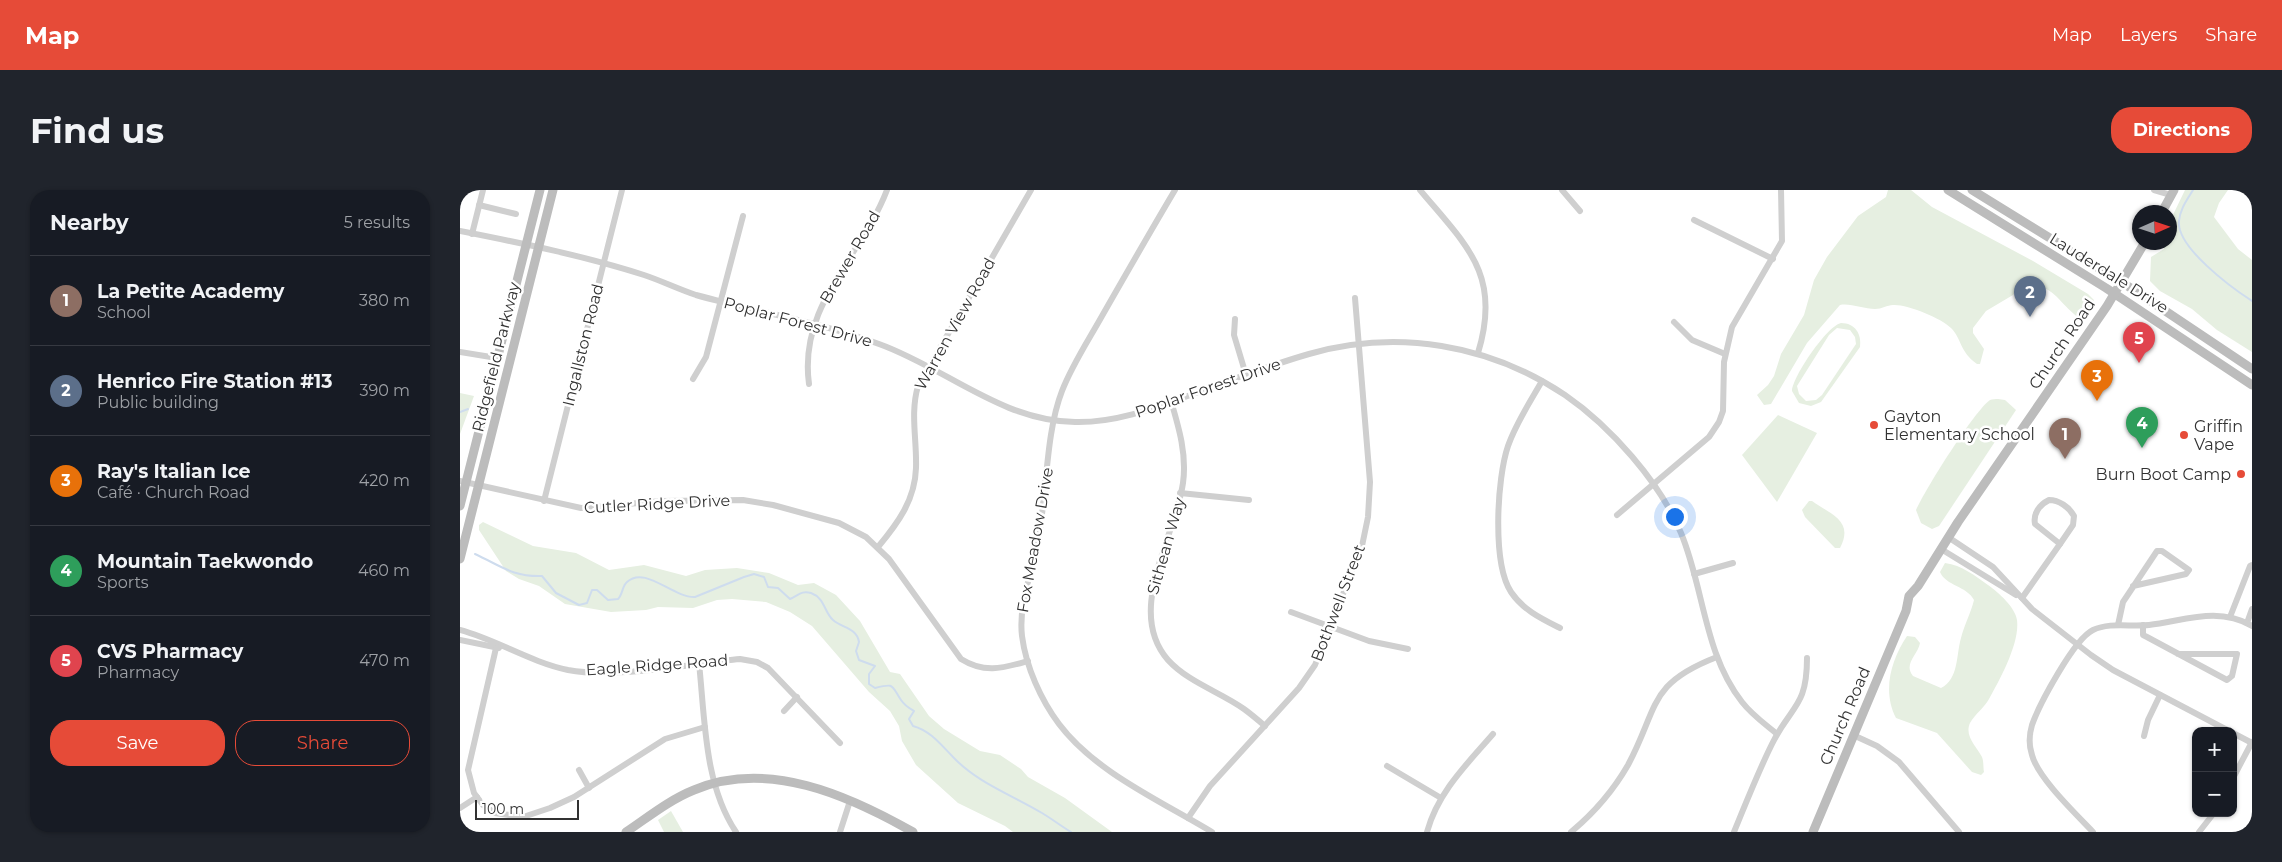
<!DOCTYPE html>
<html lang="en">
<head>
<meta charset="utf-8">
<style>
  body { margin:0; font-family:Montserrat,sans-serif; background:#20242c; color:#f1f3f6 }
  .controls { position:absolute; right:15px; bottom:15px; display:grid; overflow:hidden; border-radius:10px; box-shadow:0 1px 4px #0004 }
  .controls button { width:45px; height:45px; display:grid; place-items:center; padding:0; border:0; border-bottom:1px solid #363941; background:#171b24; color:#f1f3f6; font:25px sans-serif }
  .compass { position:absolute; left:1672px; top:15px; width:45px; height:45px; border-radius:50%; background:#171b24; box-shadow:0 1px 4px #0004; rotate:87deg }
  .scale { position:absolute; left:15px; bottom:12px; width:104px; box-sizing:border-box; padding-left:5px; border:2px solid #323232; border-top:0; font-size:14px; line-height:18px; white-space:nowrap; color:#323232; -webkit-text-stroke:4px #fff; paint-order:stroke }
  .you { position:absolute; left:1214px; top:326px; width:18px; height:18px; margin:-12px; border:4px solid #fff; border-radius:50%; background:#1a73e8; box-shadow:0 0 0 8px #1a73e833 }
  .badge { display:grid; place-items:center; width:32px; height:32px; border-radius:50%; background:#e64b38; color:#fff; font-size:16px; font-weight:700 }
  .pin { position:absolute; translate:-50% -41px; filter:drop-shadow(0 1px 2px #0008) }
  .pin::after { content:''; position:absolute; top:26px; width:18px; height:15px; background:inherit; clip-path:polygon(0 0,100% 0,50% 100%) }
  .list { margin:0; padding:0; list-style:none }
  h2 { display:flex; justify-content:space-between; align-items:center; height:65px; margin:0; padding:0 20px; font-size:21px }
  h2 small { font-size:16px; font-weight:400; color:#9ea1a6 }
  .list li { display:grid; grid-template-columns:32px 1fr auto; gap:15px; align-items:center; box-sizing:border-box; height:90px; padding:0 20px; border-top:1px solid #363941 }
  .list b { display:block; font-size:19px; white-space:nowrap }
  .list p { margin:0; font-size:16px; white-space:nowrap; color:#9ea1a6 }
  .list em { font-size:16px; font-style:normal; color:#9ea1a6 }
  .actions { display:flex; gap:10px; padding:15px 20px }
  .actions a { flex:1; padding:11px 0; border:1px solid #e64b38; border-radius:20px; text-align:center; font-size:18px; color:#e64b38 }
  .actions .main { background:#e64b38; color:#fff }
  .map { position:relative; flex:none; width:1792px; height:642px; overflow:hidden; border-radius:20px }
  header { display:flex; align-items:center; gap:30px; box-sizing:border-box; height:70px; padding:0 25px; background:#e64b38; color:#fff }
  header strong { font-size:24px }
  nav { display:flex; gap:28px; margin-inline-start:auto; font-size:18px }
  .intro { display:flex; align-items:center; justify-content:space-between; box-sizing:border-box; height:120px; padding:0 30px }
  h1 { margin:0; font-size:35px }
  .button { padding:12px 22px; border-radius:20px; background:#e64b38; color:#fff; font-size:18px; font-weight:700 }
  main { display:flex; gap:30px; padding:0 30px }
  aside { flex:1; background:#171b24; border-radius:20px; box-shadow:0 1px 4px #0004 }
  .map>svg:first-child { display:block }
  .green { fill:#e6efe1; fill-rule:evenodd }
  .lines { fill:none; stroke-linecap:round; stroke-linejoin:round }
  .stream { stroke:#cedcee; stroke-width:2 }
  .street { stroke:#cfcfcf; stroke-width:6 }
  .secondary { stroke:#bcbcbc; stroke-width:9 }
  .poi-dot { fill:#e64b38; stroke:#fff; stroke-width:2 }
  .labels { text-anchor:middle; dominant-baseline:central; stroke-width:5; stroke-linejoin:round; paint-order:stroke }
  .street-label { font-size:16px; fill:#323232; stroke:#fff }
  .poi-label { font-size:16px; fill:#323232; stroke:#fff; text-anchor:start }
</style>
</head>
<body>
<header>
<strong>Map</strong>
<nav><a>Map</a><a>Layers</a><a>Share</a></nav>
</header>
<div class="intro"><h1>Find us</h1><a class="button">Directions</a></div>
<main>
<aside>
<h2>Nearby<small>5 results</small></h2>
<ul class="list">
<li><span class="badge" style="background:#8d6e63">1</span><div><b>La Petite Academy</b><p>School</p></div><em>380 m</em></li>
<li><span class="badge" style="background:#5c6f8a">2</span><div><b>Henrico Fire Station #13</b><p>Public building</p></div><em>390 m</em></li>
<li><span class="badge" style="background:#e8710a">3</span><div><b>Ray's Italian Ice</b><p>Café · Church Road</p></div><em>420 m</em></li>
<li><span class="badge" style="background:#2e9e5b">4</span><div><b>Mountain Taekwondo</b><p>Sports</p></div><em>460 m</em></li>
<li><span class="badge" style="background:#e0444e">5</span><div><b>CVS Pharmacy</b><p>Pharmacy</p></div><em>470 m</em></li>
</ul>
<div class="actions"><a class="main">Save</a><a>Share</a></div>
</aside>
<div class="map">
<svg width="1792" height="642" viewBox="0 0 1792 642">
  <rect width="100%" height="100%" fill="#fff"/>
  <!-- green -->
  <g class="green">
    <path d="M1428 0H1451L1472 17 1573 71 1628 104 1634 110 1629 122 1623 128H1619C1595 110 1597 96 1562 93L1553 105 1526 121 1513 138V143L1524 159 1520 174H1517C1499 161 1502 149 1491 138 1481 128 1447 114 1433 115 1427 115 1422 119 1415 119 1404 119 1390 113 1380 115L1347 153 1311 214 1304 215 1297 205 1308 195 1314 186 1321 164 1344 125 1354 90 1367 67 1398 26 1426 7Z"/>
    <polygon points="1725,0 1768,0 1759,13 1754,27 1778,59 1792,70 1792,162 1757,140 1732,119 1700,101 1690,91 1691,67 1704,59 1705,53 1710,52 1710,31"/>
    <path d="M1381 133C1395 133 1402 144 1400 157L1361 212 1351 216 1339 213 1332 201C1333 186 1367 136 1381 133ZM1377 138 1390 140 1395 147 1396 154 1362 205 1356 210 1346 211 1339 204 1337 196 1369 145Z"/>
    <polygon points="0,203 14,206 0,244"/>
    <path d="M1538 209 1545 210 1556 220 1479 336 1472 339 1461 333 1456 320C1464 301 1515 220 1530 210 1532 209 1536 209 1538 209Z"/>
    <polygon points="1318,225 1357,243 1317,312 1282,265"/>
    <path d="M1349 311H1352C1372 325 1394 331 1380 358H1375L1345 327 1342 320Z"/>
    <polygon points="23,332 73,356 116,363 149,380 184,375 226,386 245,380 277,378 309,383 338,395 354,393 376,405 400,431 430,482 440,484 469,526 484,539 520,561 540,565 561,579 568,587 605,608 652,642 553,642 545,636 498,613 456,575 442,551 439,536 430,521 409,502 352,436 330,422 306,412 272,409 257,410 233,418 198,417 186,420 151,422 105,414 79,396 59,389 46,381 19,340 19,335"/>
    <path d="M1485 373C1502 375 1515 386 1528 395 1539 403 1555 417 1557 430 1560 453 1540 489 1529 509 1524 518 1515 524 1510 533 1504 546 1517 557 1522 567 1524 572 1523 578 1524 582L1521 585 1512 582 1477 543 1436 528C1422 501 1431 470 1447 446L1455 447 1460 453C1458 465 1443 474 1453 486L1481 498C1499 489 1496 465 1501 448 1504 435 1511 423 1514 410 1507 396 1486 396 1480 382Z"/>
    <polygon points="211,621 223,642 204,642 198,630"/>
  </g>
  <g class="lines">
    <!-- stream -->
    <g class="stream">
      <path d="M1733 0C1727 10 1720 19 1719 31 1716 57 1772 98 1792 111"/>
      <polyline points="0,222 8,219"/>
      <path d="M15 364C41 376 53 387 82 386L96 403 119 415 127 413 132 400H137L148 410 158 409C163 404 162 396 167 392 185 375 213 408 235 407L284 387 294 384 304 387 308 397 318 398 330 409C338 406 341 400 351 403 365 408 364 422 373 430 382 438 397 438 399 452L396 461 399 470 415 476 409 484V494L415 498C435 493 431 495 441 510 445 516 449 518 454 521L449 529 453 536C471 541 481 555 494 568 518 593 552 605 582 623 592 629 601 636 611 642"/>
    </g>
    <!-- street -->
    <g class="street">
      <path d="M715 0C690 42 666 84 642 126 628 151 612 175 602 201 586 242 587 300 579 345 574 378 558 412 562 446 566 477 581 510 599 534 635 582 701 611 752 642"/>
      <path d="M960 0C1007 56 1042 85 1018 163"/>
      <polyline points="1102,0 1120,21"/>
      <polyline points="1694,0 1711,5"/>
      <polyline points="19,15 56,24"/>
      <polyline points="1234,30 1313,69"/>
      <path d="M0 41C61 53 125 66 184 85 202 91 218 99 236 105 297 122 360 132 419 154 486 178 541 231 615 232 660 233 702 215 744 200 779 187 814 174 849 164 937 139 1029 154 1105 205 1150 236 1200 292 1221 343 1244 398 1244 464 1282 512 1292 525 1305 534 1317 544"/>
      <polyline points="12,44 23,0"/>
      <polyline points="775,129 774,145 786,185"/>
      <polyline points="1214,132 1232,150 1265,164"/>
      <polyline points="0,162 37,168"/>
      <polyline points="233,189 246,167 283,26"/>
      <path d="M1082 191C1070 212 1056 233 1048 256 1037 288 1032 373 1051 402 1063 420 1082 429 1100 438"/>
      <path d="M349 194C338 115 402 66 427 0"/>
      <path d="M711 211C719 238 727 265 723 293 715 348 665 421 708 470 728 492 760 502 784 519 791 524 798 530 805 536"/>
      <path d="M0 291 121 318 202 311 283 310 313 315 379 333 406 347 429 369 501 469C525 484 543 478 568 471"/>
      <polyline points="720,303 789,310"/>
      <path d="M1589 310C1599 310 1609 317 1614 326L1613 335 1600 354 1575 334C1573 324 1579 315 1589 310Z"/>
      <polyline points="84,311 162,0"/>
      <polyline points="1157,325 1249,247 1259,232 1263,221 1264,172 1272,137 1322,51 1321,0"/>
      <polyline points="1488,347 1533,377 1572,419 1631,465 1653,480 1769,541"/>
      <path d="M418 357C438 333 455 310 456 278 457 250 450 223 458 196L571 0"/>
      <polyline points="1481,359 1556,405"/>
      <polyline points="1234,384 1273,373"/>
      <polyline points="1562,408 1600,354"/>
      <polyline points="831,422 909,451 948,459"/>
      <polyline points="1770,427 1790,376 1792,375"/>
      <polyline points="1787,433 1792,419"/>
      <polyline points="1658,435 1663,412 1697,361 1702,361 1729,380 1726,384 1673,396"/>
      <polyline points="1683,435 1683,445 1687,447 1767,490 1772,486 1777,464 1718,464"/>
      <path d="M0 440C37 450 70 472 108 480 156 489 230 474 280 469L297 472 308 478 380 553"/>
      <polyline points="0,450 39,458"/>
      <polyline points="36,458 8,580 14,603 23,615 35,623 63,627 90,618 114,607 205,549 245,537"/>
      <path d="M239 473C245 529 244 594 276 642"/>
      <polyline points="324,521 337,507"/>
      <polyline points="1773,543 1792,553"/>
      <polyline points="1393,545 1417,556 1439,572 1499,642"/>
      <polyline points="1684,546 1688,530 1700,505"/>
      <polyline points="927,576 981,608"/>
      <polyline points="119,580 129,598"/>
      <polyline points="1773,588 1792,552"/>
      <polyline points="0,618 17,607"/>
      <polyline points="728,628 750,596 839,498 855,475 902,356 908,327 910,292 895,108"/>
      <polyline points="380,642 390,611"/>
      <path d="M967 642C978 602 1007 574 1033 544"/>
      <path d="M1111 642C1134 623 1153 601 1168 575 1199 517 1187 494 1257 467"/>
      <path d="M1274 642C1286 613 1298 582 1312 554 1331 515 1347 518 1347 468"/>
      <path d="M1633 642C1616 624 1578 588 1572 565 1569 556 1569 545 1572 535 1579 515 1614 449 1633 440 1650 432 1670 437 1689 435 1724 431 1758 416 1792 436"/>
      <polyline points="1739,642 1754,623"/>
    </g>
    <!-- secondary -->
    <g class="secondary">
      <polyline points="1488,0 1646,98 1792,195"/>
      <polyline points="1512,0 1674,100 1792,179"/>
      <polyline points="1702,22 1714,0"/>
      <polyline points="0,316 80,0"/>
      <polyline points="0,369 93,0"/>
      <path d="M166 642C187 628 209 610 234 600 307 569 388 605 453 642"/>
      <polyline points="1353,642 1446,421 1449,406 1458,396 1498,332 1647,116 1685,52"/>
    </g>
  </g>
  <!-- markers -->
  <g class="poi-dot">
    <circle cx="1414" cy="235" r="5"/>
    <circle cx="1724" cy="245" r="5"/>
    <circle cx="1781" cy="284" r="5"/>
  </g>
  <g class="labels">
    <!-- street labels -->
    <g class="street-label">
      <text transform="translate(390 67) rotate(-60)">Brewer Road</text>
      <text transform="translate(1649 83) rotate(32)">Lauderdale Drive</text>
      <text transform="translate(338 132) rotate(15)">Poplar Forest Drive</text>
      <text transform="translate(495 134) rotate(-61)">Warren View Road</text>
      <text transform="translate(1602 154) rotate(-56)">Church Road</text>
      <text transform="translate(123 155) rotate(-76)">Ingallston Road</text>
      <text transform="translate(36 167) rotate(-76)">Ridgefield Parkway</text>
      <text transform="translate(748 198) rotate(-19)">Poplar Forest Drive</text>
      <text transform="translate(197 314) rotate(-3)">Cutler Ridge Drive</text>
      <text transform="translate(575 350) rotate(-80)">Fox Meadow Drive</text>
      <text transform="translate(706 356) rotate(-74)">Sithean Way</text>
      <text transform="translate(878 413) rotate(-69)">Bothwell Street</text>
      <text transform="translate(197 475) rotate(-4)">Eagle Ridge Road</text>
      <text transform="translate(1385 526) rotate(-67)">Church Road</text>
    </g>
    <!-- poi labels -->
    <g class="poi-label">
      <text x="1424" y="226">Gayton<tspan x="1424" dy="18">Elementary School</tspan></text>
      <text x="1734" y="236">Griffin<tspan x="1734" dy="18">Vape</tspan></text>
      <text x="1771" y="284" text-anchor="end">Burn Boot Camp</text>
    </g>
  </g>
</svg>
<div class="controls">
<button>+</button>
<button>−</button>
</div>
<svg class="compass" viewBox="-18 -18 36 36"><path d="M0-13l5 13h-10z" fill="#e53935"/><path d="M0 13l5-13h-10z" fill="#9ea1a6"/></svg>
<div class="scale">100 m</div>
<div class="you"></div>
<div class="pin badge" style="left:1605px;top:269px;background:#8d6e63">1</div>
<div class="pin badge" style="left:1570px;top:127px;background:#5c6f8a">2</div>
<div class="pin badge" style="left:1637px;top:211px;background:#e8710a">3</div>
<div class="pin badge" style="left:1682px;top:258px;background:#2e9e5b">4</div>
<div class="pin badge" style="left:1679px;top:173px;background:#e0444e">5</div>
</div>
</main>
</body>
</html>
